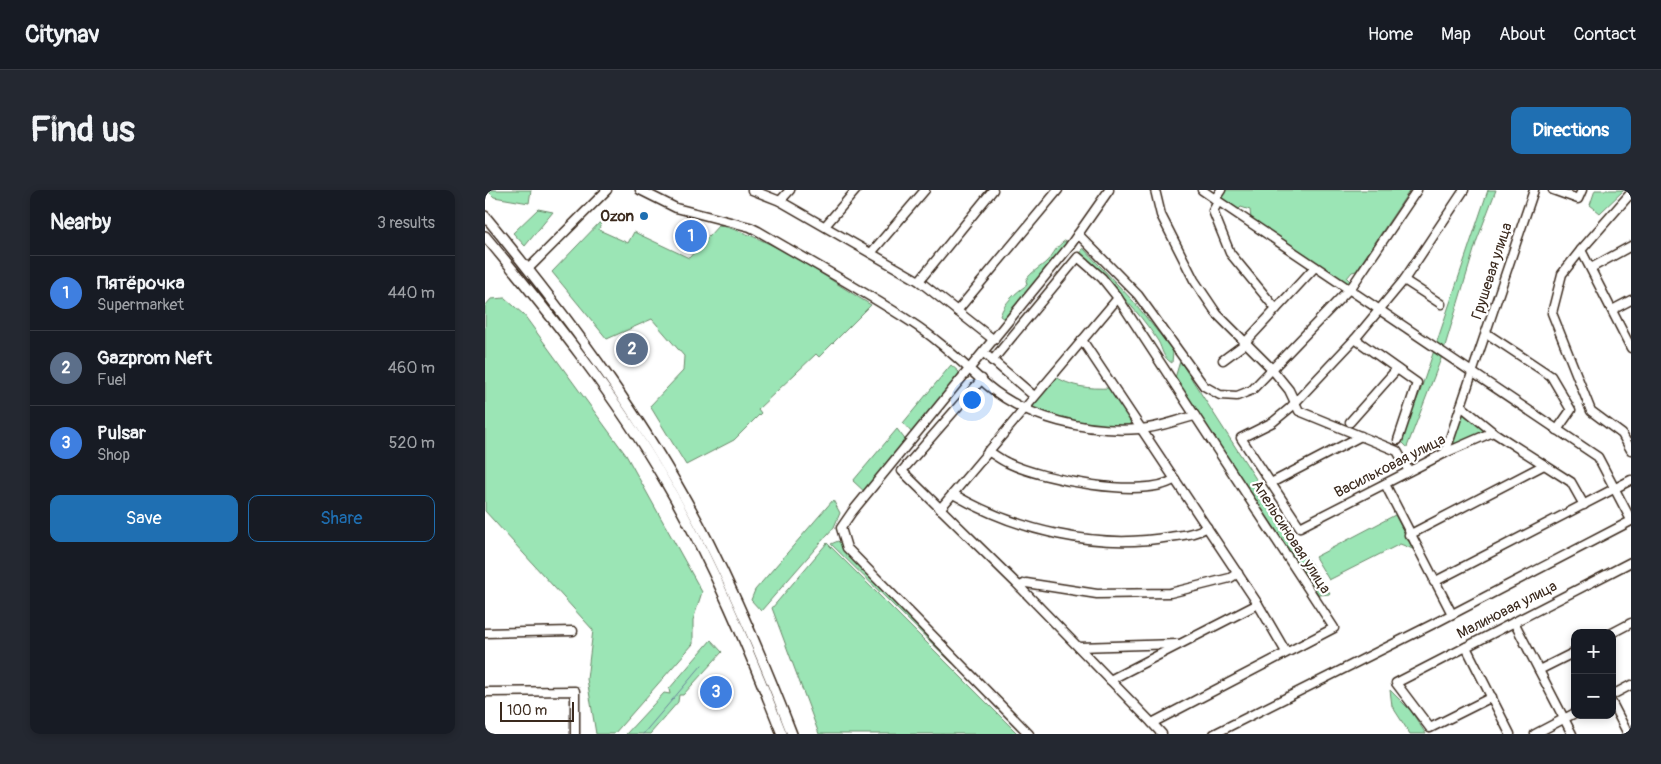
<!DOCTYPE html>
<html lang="en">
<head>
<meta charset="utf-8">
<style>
  body { margin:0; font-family:Pangolin,sans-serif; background:#242831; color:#f1f3f6 }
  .controls { position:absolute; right:15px; bottom:15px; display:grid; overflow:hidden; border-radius:10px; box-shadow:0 2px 8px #0003 }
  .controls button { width:45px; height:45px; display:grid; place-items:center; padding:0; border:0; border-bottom:1px solid #363941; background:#171b24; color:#f1f3f6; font:25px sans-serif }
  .scale { position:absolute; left:15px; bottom:12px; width:74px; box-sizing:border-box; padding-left:5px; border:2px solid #3b2a1e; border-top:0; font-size:14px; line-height:18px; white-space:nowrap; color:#3b2a1e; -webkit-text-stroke:4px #fff; paint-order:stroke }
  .you { position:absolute; left:486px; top:209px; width:18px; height:18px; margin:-12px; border:4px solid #fff; border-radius:50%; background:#1a73e8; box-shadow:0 0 0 8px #1a73e833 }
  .badge { display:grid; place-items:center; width:32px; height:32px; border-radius:50%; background:#1f6fb2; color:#fff; font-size:16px; font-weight:700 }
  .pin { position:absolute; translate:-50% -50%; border:2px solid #fff; box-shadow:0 1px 5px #0006 }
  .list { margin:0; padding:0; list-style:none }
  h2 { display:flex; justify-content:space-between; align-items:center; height:65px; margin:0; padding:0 20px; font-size:21px }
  h2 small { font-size:16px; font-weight:400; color:#9ea1a6 }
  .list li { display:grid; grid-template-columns:32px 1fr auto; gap:15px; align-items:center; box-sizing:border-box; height:75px; padding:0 20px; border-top:1px solid #363941 }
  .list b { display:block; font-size:19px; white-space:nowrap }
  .list p { margin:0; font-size:16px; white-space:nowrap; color:#9ea1a6 }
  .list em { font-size:16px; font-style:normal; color:#9ea1a6 }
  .actions { display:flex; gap:10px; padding:15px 20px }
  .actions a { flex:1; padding:11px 0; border:1px solid #1f6fb2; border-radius:10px; text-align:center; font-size:18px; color:#1f6fb2 }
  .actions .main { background:#1f6fb2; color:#fff }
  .map { position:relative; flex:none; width:1146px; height:544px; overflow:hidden; border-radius:10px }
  header { display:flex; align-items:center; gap:30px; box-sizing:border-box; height:70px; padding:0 25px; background:#171b24; border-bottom:1px solid #363941 }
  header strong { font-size:24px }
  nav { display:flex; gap:28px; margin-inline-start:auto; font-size:18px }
  .intro { display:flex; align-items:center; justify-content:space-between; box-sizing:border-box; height:120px; padding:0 30px }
  h1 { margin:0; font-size:35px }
  .button { padding:12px 22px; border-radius:10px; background:#1f6fb2; color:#fff; font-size:18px; font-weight:700 }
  main { display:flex; gap:30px; padding:0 30px }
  aside { flex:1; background:#171b24; border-radius:10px; box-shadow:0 2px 8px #0003 }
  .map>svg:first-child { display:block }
  .green { fill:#9be5b5; stroke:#6b886a }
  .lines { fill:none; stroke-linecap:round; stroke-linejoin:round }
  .stream { stroke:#6a8698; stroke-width:1 }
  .minor-casing { stroke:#3b2a1e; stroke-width:11 }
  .major-casing { stroke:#3b2a1e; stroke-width:12 }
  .minor { stroke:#fff; stroke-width:8 }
  .major { stroke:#fff; stroke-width:9 }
  .poi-dot { fill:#1f6fb2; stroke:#fff; stroke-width:2 }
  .labels { text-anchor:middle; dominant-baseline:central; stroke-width:4.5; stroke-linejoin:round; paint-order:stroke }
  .poi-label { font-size:15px; font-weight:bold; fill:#3b2a1e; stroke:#fff; text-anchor:end }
  .street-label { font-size:15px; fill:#3b2a1e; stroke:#fff }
</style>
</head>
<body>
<header>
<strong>Citynav</strong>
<nav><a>Home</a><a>Map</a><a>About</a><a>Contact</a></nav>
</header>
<div class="intro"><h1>Find us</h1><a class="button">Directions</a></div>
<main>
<aside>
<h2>Nearby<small>3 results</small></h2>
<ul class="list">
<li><span class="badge" style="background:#3f7fe0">1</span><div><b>Пятёрочка</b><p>Supermarket</p></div><em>440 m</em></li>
<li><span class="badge" style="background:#5c6f8a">2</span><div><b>Gazprom Neft</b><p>Fuel</p></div><em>460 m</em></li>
<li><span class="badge" style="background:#3f7fe0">3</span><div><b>Pulsar</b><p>Shop</p></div><em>520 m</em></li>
</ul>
<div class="actions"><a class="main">Save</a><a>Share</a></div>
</aside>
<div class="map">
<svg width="1146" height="544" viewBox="0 0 1146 544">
  <rect width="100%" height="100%" fill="#fff"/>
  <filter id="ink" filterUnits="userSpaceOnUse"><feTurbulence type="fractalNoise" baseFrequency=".02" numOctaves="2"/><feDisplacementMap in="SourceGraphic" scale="10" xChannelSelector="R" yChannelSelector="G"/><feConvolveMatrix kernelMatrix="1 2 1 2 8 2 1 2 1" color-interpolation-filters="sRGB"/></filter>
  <g filter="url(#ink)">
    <!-- green -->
    <g class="green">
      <polygon points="2,0 46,0 44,13 9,7"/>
      <polygon points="741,0 925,0 871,81 867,82 862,88 865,91 862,94 766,29 765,20 756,17 752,21 735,9"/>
      <polygon points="1003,0 1011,0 992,50 957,166 922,257 915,250 935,202"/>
      <polygon points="1110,0 1139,0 1115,23 1105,15"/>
      <polygon points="53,19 68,22 40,56 28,43"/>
      <path d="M117 30 114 40 143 53 149 42 204 68 234 35C290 49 338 86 386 115L334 167 331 164 273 219 276 223 249 250 201 275 165 216 198 181 199 166 167 129 122 149 67 82Z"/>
      <path d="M581 50C580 64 562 76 554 87 543 102 533 117 523 132L515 126C519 113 531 102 542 95L541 90C547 81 555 78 562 71 571 62 569 58 581 50Z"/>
      <path d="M598 58 649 112 688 161 687 173C677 167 678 160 673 151 653 119 622 91 595 64Z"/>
      <polygon points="20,108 39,125 141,265 217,402 208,430 208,454 129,544 111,544 102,489 108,440 0,321 0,116 6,109"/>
      <polygon points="695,171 845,404 834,405 690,188"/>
      <polygon points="466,175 474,182 471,195 428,244 418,233"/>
      <path d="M568 185C585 197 604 199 625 198L647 231 644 238 589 233 547 219 544 214Z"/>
      <polygon points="977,224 980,224 999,237 1000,240 998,244 968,256 966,252"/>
      <polygon points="412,239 422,252 382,304 368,291"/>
      <polygon points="348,310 355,323 349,337 276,421 266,410 270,400"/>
      <polygon points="910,325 928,359 915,354 844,390 830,367"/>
      <polygon points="353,351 469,472 467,473 346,354"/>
      <polygon points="342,353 533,544 334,544 287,418"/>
      <polygon points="226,450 237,462 198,505 194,505 193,512 165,544 141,544 179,503 185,504 184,499"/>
      <polygon points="905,500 926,521 941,544 925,544 907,516"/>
    </g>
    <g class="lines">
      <!-- stream -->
      <polyline class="stream" points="158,544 217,475"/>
      <!-- minor casing -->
      <g class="minor-casing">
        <g id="minor">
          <path d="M155 0 191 18 265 37 273 41C324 71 377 100 426 132 454 150 477 173 502 195 542 229 603 243 655 239 673 238 692 230 710 226"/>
          <polyline points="267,0 295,11 434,91 509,150"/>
          <polyline points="670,0 676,25 709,90 732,124 787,179 804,200 814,221 912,261 924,281"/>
          <polyline points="717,0 730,9"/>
          <polyline points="736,0 730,9 1113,267 1146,330"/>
          <polyline points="979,0 919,90 870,149 805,218 788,232 756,248 815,337 960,263 1008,242"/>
          <polyline points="1068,0 1093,9 1097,0"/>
          <polyline points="1146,3 1096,60 1146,158"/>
          <polyline points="295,11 305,0"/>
          <polyline points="733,12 728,21 745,63 791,119"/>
          <polyline points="340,36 371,0"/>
          <polyline points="593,44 653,105 719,196 735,205 752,206 767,200 868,95 932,0"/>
          <polyline points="1096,60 1077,84 1067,123 1106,221 1137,244 1146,260"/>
          <polyline points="386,63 440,0"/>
          <polyline points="1106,78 1146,56"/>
          <polyline points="43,79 122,0"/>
          <polyline points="919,90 956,114"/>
          <polyline points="434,91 508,0"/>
          <polyline points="1127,120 1146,110"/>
          <polyline points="472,121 573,0"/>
          <polyline points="1001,143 1066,186 1086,220 1072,240"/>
          <polyline points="870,149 932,193 913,250"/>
          <polyline points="597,150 773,414 801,462"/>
          <polyline points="499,163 549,206"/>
          <polyline points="738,170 757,156 830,77"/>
          <polyline points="497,189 417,281 531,393 667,533 849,438 633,108 617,88 593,67 507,171"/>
          <polyline points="976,216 1008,242 1086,292 1099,315"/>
          <polyline points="865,232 912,179"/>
          <path d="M503 261C510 265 516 270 523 273 556 289 659 310 690 289"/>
          <polyline points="960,263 1049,0"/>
          <polyline points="786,293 876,246"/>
          <polyline points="900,294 967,424"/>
          <path d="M468 304C532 341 612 360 685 347 697 345 712 344 722 337"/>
          <polyline points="455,319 633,108"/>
          <polyline points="924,345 1059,275"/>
          <polyline points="949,392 1146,290"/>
          <polyline points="535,396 541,393 612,404 685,403 745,388 753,383"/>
          <polyline points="1029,432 1087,544"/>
          <polyline points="0,443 88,441"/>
          <polyline points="1127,443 1146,433"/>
          <polyline points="594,457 692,454"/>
          <polyline points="981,457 1025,544"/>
          <polyline points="1054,480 1090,462"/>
          <polyline points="625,490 773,414"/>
          <polyline points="0,502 90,501 90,544"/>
          <polyline points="1127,505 1146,495"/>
          <polyline points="1007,507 945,538 911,493 1146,372"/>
          <polyline points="1127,513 1143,544"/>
          <polyline points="667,533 677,544"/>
          <polyline points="544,544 362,358 356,338 367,322 584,57 624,0"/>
          <polyline points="729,544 954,431 1146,331"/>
          <polyline points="1050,544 1090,523"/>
        </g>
      </g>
      <!-- major casing -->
      <g class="major-casing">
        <g id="major">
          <path d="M0 26C84 128 164 235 224 353 255 415 282 479 307 544"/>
          <path d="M0 46C65 124 130 205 181 293 228 373 263 458 297 544"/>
        </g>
      </g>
      <!-- minor -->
      <use href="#minor" class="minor"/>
      <!-- major -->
      <use href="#major" class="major"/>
    </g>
  </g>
  <!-- markers -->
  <circle class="poi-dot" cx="159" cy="26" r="5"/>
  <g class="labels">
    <!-- poi labels -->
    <g class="poi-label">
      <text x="149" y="26">Ozon</text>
    </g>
    <!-- street labels -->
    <g class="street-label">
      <text transform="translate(1007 81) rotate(-72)">Грушевая улица</text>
      <text transform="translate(905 276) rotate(-27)">Васильковая улица</text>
      <text transform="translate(806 347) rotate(57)">Апельсиновая улица</text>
      <text transform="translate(1022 420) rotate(-27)">Малиновая улица</text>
    </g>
  </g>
</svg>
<div class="controls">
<button>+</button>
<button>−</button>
</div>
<div class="scale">100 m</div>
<div class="you"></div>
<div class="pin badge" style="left:206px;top:46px;background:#3f7fe0">1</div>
<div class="pin badge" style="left:147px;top:159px;background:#5c6f8a">2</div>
<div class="pin badge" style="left:231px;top:502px;background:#3f7fe0">3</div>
</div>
</main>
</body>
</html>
